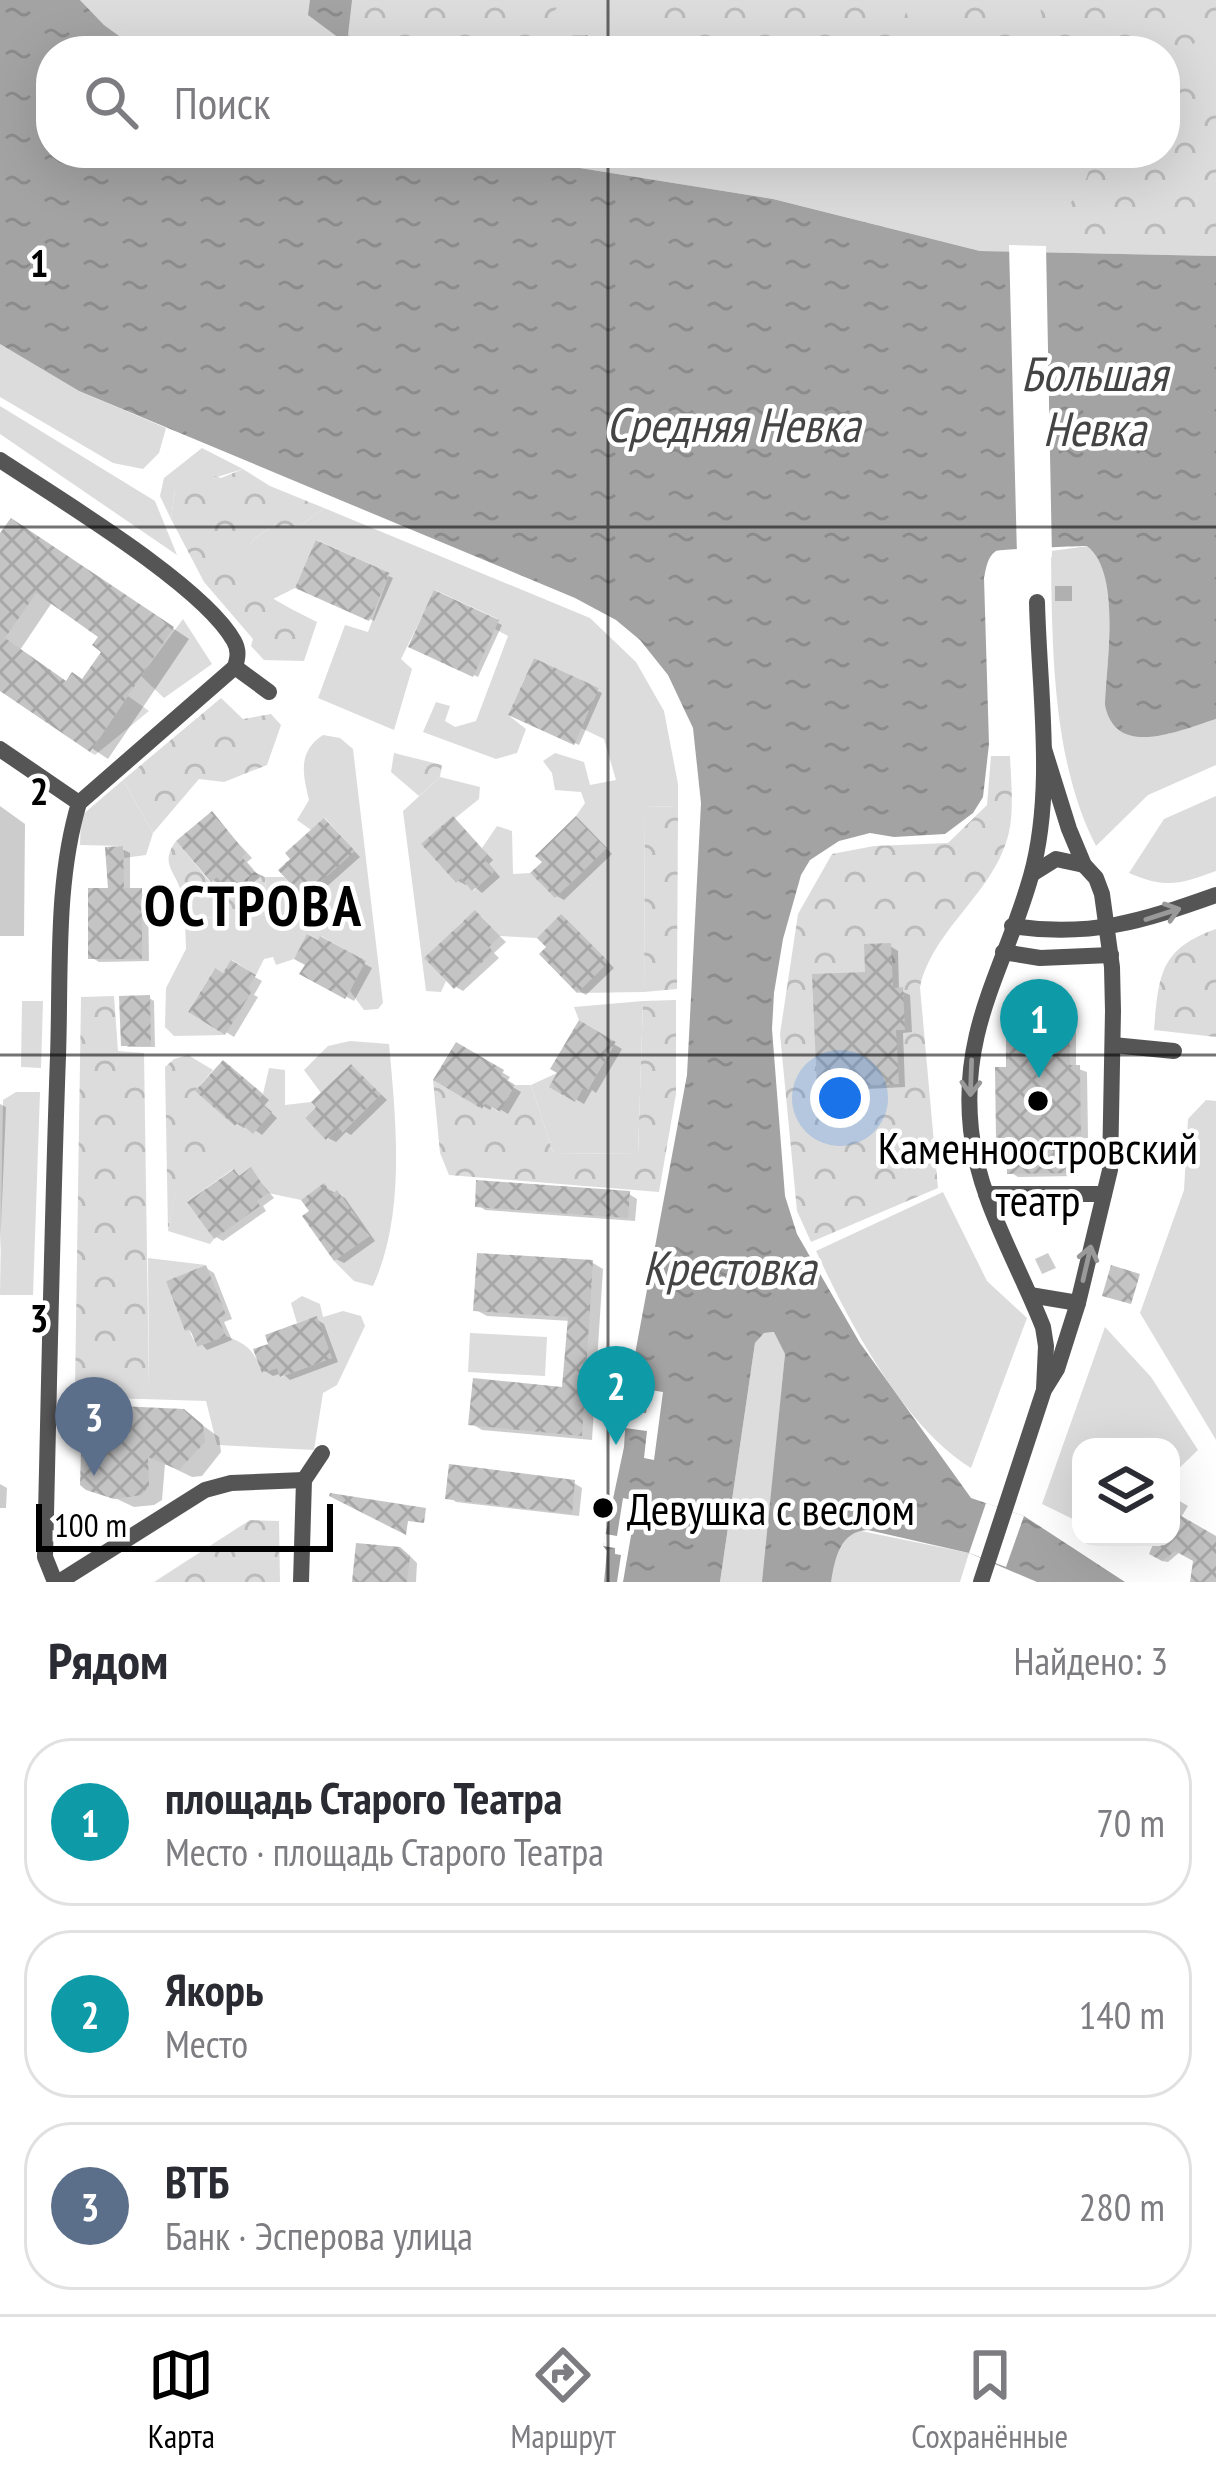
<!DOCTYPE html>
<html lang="ru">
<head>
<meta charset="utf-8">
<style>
  body { margin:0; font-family:"PT Sans Narrow",sans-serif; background:#f2f2f3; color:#2b2b33 }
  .controls { position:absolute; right:36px; bottom:36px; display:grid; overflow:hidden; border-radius:24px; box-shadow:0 12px 48px #0002 }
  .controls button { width:108px; height:108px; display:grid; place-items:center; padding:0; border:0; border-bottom:3px solid #e1e1e2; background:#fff; color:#2b2b33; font:60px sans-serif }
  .scale { position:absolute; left:36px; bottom:30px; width:297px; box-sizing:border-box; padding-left:12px; border:6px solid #000; border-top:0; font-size:33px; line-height:42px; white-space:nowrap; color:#000; -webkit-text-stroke:9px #fff; paint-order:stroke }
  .you { position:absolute; left:840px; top:1098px; width:42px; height:42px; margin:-30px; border:9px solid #fff; border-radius:50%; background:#1a73e8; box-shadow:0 0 0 18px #1a73e833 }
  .badge { display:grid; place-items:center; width:78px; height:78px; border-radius:50%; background:#000; color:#fff; font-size:39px; font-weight:700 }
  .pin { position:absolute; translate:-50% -99px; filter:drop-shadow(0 3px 6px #0008) }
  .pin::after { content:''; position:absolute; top:63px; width:42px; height:36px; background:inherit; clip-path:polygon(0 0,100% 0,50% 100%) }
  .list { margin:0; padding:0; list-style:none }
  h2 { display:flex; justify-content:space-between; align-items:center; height:156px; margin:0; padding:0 48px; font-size:51px }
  h2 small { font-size:39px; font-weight:400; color:#7c7c81 }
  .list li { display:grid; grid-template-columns:78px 1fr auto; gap:36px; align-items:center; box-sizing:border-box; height:168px; margin:0 24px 24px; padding:0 24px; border:3px solid #e1e1e2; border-radius:48px }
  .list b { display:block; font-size:45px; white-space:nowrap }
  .list p { margin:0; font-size:39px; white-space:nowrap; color:#7c7c81 }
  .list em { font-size:39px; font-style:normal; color:#7c7c81 }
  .icon { flex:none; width:66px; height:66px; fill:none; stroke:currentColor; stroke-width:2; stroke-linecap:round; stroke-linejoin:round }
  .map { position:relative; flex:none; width:1216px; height:1582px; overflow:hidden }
  .search { position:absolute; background:#fff; box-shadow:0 12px 48px #0002; left:36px; right:36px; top:36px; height:132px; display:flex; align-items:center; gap:30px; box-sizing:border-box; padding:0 42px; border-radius:48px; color:#7c7c81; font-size:45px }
  .sheet { height:732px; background:#fff }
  nav { display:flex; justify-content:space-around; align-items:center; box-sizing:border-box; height:168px; border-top:3px solid #e1e1e2; background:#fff; font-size:33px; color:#7c7c81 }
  nav a { display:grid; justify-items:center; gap:6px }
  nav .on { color:#000 }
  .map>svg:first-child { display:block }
  .green { fill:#dcdcdc }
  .forest { fill:url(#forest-crowns) }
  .water { fill:url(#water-ripples) }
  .pier { fill:#fff }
  .shadow { fill:#0003; fill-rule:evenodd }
  .building { fill:url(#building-cross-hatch); fill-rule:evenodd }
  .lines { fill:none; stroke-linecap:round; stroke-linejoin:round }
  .minor { stroke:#555; stroke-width:16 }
  .oneway { stroke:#999 }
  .grid { fill:none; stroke:#000; stroke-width:3; stroke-opacity:0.55 }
  .poi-dot { fill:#000; stroke:#fff; stroke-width:4.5 }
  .labels { text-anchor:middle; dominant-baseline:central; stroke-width:9; stroke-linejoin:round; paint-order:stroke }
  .poi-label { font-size:45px; fill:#000; stroke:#fff }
  .water-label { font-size:48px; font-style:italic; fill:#444; stroke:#fff }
  .district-label { font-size:57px; font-weight:bold; letter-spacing:3px; fill:#000; stroke:#fff }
  .grid-label { font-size:39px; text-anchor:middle; font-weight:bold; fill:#000; stroke:#fff; stroke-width:9; stroke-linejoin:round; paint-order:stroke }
</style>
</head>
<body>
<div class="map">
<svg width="1216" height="1582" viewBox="0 0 1216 1582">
  <defs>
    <pattern id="forest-crowns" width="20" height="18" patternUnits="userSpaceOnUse" patternTransform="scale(3)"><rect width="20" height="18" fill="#dcdcdc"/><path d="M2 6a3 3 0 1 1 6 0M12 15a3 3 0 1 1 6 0" fill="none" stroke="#bbb"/></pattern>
    <pattern id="water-ripples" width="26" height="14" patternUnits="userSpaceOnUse" patternTransform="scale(3)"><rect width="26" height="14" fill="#a3a3a3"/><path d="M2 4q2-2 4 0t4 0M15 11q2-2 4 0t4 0" fill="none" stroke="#8b8b8b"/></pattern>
    <pattern id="building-cross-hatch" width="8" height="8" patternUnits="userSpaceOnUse" patternTransform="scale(3)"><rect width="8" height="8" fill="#c4c4c4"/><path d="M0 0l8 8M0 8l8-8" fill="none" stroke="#a7a7a7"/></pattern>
  </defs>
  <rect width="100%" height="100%" fill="#fff"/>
  <!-- green -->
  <g class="green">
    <polygon points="80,0 1216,0 1216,256 980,251 773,199 486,153 1165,153 1165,51 140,51 104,25"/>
    <polygon points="0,344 79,391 166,428 159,453 143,469 113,463 0,397"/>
    <polygon points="0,406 155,501 177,555 0,434"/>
    <polygon points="202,448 243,469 175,490 171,519 160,496 164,478"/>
    <polygon points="324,508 590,618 636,662 664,711 678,784 678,807 645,806 644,992 577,993 608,962 537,938 500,936 481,916 463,921 425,958 446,981 441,992 426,991 403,811 440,777 480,787 479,799 422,845 455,882 461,878 473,891 494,872 484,859 487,855 482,848 497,826 512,831 513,874 530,873 551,894 562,883 567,887 606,848 576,816 585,803 581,792 555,790 552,773 543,761 555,753 584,762 590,785 616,780 604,739 581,728 599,688 534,658 508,715 526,729 517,753 496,759 423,732 436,702 450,706 445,721 455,727 476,721 508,636 495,629 498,619 435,590 401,659 412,669 394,730 318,698 345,625 368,632 390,573 317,540 295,588 273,599 247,581 235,564 254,539 270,528 300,526"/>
    <path d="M1088 546C1122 573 1106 664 1105 705L1168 734 1216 719V765L1148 795 1096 846C1052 761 1052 646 1051 551Z"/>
    <polygon points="183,619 212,664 164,698 141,676"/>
    <polygon points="128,696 149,711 95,755 90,752"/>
    <path d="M323 735 340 738 353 749 383 1003 378 1009 364 1010 350 991 365 961 321 936 318 940 308 934 294 959 276 965 273 957 264 959 256 975 232 960 223 973 214 969 188 1012 225 1035 174 1036 165 1027 166 988 186 949 185 919 268 914 265 877H284L299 893 311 882 314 886 354 851 325 818 311 830 297 820 309 800C303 775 297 752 323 735Z"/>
    <polygon points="123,780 153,833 146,855 124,858 123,846 80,845 81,816"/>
    <path d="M1216 796V871C1180 884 1166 889 1129 873L1164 819Z"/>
    <polygon points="22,1001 43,1001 41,1068 21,1067"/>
    <polygon points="643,1001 638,1154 553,1153 531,1085 557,1073 550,1087 575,1102 583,1088 588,1090 616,1042 579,1020 574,1007"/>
    <path d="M350 1041 389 1044C396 1121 406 1214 373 1286L354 1281 334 1261 369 1235 336 1191 332 1194 324 1184 301 1200 268 1193 251 1168 239 1176 233 1169 188 1201 214 1239 210 1244 168 1231 195 1091 236 1126 263 1094 269 1068 285 1070V1105L311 1102 316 1107 305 1118 327 1140 337 1129 342 1133 381 1094 351 1064 321 1093 304 1070 328 1046Z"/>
    <polygon points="16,1092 40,1092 33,1295 0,1295 3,1100"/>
    <polygon points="1206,1100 1216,1101 1216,1440 1140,1313 1184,1190 1188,1119"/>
    <path d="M943 1192 987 1281 1027 1318 971 1468C904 1427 849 1322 816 1251Z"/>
    <path d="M148 1258 206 1265 166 1281 197 1347 226 1336C248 1344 254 1351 263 1373L277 1368 281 1377 332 1358 317 1317 297 1323 291 1303 302 1296 320 1304 323 1317 343 1311 361 1316 365 1326 337 1385 323 1393 314 1450 217 1445 206 1401 77 1397 75 1388 149 1385Z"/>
    <polygon points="1105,1327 1151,1377 1198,1450 1171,1476 1171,1447 1081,1447 1081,1523 1042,1504"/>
    <polygon points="775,1332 785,1354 771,1498 856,1530 969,1553 960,1582 720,1582 755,1343 764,1333"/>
    <polygon points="470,1333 547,1337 545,1376 468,1372"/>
  </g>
  <!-- forest -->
  <g class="forest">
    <polygon points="352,0 563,0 546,22 540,51 368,51 347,44"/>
    <polygon points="638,0 921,0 905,10 923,51 657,51 658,27"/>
    <polygon points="925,0 1002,0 1029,51 961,51"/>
    <path d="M1039 0H1216V31L1187 47 1173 46 1168 64 1199 91 1216 99V230L1192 248 1051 249V219C1074 204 1091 182 1091 153H1165V51H1058L1044 30Z"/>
    <path d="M243 469 270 486 324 508 300 526 270 528 254 539 236 564C255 593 286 606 317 622L304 661 264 660 251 646 253 639 204 582 171 519 175 490 197 471 221 478Z"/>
    <polygon points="221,698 243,719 271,714 281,725 267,765 224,782 199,779 153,833 123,780"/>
    <polygon points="394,753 442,765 440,777 419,796 391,772"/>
    <path d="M991 756H1010C1011 780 1014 809 1009 832 995 893 933 928 920 987L938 1188 811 1242 797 1211 780 1034 798 914 832 854 874 846 948 843 987 805Z"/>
    <polygon points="645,806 678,807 677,989 644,992"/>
    <path d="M176 841 210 882 217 877 230 892 254 872 265 877 268 914 185 919C184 909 184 897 180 888 172 868 161 862 176 841Z"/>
    <path d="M1216 929V1037L1154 1030C1159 976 1159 949 1216 929Z"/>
    <polygon points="114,996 118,1051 144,1053 149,1386 75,1388 81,997"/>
    <polygon points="676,1000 676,1094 659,1192 449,1175 440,1153 433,1080 481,1108 485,1103 499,1112 515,1085 531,1085 553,1153 638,1154 643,1001"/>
    <path d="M188 1055 213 1070 195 1091 223 1147C211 1169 200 1184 176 1191L168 1231 165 1067 174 1059Z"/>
    <polygon points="250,1520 279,1521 280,1582 154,1582"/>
  </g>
  <!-- water -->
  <g class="water">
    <path d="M0 0H80L104 25 140 51H51V153H486L773 199 980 251 1216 256V719C1180 730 1116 760 1105 705 1106 664 1122 573 1087 546 1076 546 1001 549 996 551 987 557 986 569 984 578L989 744 983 797 973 813 945 834 894 837 870 833 839 841 810 860 801 875 783 939 774 993 772 1029 785 1196 797 1234 860 1343 971 1498 1024 1516 1125 1582H1037L969 1553 868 1530C840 1531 835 1558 831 1582H762L785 1354 774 1332 764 1333 755 1343 720 1582H604L607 1551 603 1546 624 1447 627 1397 687 1075 701 803 693 728 668 675 640 640 616 620 575 598 79 391 0 344Z"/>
    <polygon points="310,0 352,0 347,44 308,15"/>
  </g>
  <!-- pier -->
  <g class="pier">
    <polygon points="1009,245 1046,246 1052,557 1017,555"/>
    <polygon points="650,1390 663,1392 654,1460 644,1458 647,1431 625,1428 627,1411 646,1413"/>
    <polygon points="623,1498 637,1501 623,1582 617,1582 621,1555 615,1554 615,1548 603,1546 605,1534 617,1536"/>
    <polygon points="986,1503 1024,1516 1006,1567 969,1553"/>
  </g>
  <!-- shadow -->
  <g class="shadow">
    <path d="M28 531 189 639 108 759 0 687V539ZM53 601 102 636 105 651 83 682 68 684 20 650Z"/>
    <polygon points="318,544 393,578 374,621 298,586"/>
    <rect x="1055" y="586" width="17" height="15"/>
    <polygon points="436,594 502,625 478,677 412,646"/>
    <polygon points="535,662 602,693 579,745 512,714"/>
    <polygon points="0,806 25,824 24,936 0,936"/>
    <polygon points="212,815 252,858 247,862 260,877 240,894 224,881 220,884 213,880"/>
    <polygon points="453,819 493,860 489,864 500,877 482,893 469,882 466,885 458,881"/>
    <polygon points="325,821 360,857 324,889 319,886 308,895 300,891"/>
    <polygon points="584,825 612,854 564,900 557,896 546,862"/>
    <polygon points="122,849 130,853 130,891 148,895 149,961 99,962 91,957"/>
    <polygon points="476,913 506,942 494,953 499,958 463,991 456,987"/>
    <polygon points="569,922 614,968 586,995 579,991"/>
    <polygon points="322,940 372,968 354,1001 304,973"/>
    <polygon points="890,946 898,951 899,990 910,995 912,1032 903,1033 905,1087 828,1091 820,1086 868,975"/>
    <polygon points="232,964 262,981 254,995 258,997 234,1037 192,1011"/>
    <polygon points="149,998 154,1001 155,1047 128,1047 124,1044"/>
    <polygon points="1068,1020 1076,1024 1076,1068 1087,1072 1088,1138 1077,1139 1078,1176 1018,1177 1010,1172 1010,1141 999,1137 1009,1070"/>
    <polygon points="580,1024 622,1049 596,1093 592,1090 584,1104 553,1086"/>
    <polygon points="457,1046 510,1077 506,1083 521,1092 508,1114 493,1105 490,1110 437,1079"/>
    <polygon points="352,1067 387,1100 351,1135 346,1132 336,1142 328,1138"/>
    <polygon points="231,1068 269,1100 264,1106 277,1118 262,1135 248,1125 244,1128 237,1124"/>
    <polygon points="0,1104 6,1107 0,1250"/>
    <polygon points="251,1171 274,1198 263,1206 266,1211 223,1241 216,1237 234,1172 242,1177"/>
    <polygon points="324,1187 345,1198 375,1241 344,1263 336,1259"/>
    <polygon points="629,1194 637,1199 635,1221 485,1210 478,1205"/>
    <polygon points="1048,1253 1056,1268 1042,1274 1035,1259"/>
    <polygon points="593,1263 603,1269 592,1440 482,1430 472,1424 565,1390 571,1321 487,1316 476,1310"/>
    <polygon points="206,1268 214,1273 232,1319 224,1322 232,1340 207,1350 188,1329"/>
    <polygon points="316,1319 324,1324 338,1362 290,1380 282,1373 273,1376 265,1371"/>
    <polygon points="198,1422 219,1437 221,1452 202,1476 192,1477 165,1464 162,1500 154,1505 134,1507 83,1483"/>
    <polygon points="574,1483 582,1488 579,1516 456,1502 449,1497"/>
    <polygon points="0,1484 7,1488 6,1508 0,1508"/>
    <polygon points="1171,1496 1188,1506 1180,1519 1216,1540 1216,1582 1193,1582 1196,1560 1181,1551 1168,1562 1162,1561 1159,1537 1171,1537"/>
    <polygon points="409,1555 417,1563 416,1582 355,1582"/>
  </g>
  <!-- building -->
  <g class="building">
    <polygon points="573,35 587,35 608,51 556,51"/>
    <path d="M11 518 174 627 90 752 0 691V533ZM36 593 98 637 92 645 101 652 82 679 72 672 66 681 5 638Z"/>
    <polygon points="316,540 390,573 369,621 295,588"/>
    <polygon points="434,590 499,620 473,677 408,647"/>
    <polygon points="534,658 599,688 574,745 508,715"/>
    <polygon points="212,811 246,853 242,857 254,872 230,892 217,877 211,882 176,841"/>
    <polygon points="453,816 488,855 484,859 495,871 472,891 461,878 456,883 421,844"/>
    <polygon points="576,816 607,848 555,898 530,873 542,862 535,856"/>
    <polygon points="324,818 355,851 315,887 311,882 299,893 278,870 290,859 285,853"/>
    <polygon points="123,846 124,888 142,888 142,959 88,959 88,888 108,888 105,847"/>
    <polygon points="475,910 500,936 489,947 493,952 454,989 424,958"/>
    <polygon points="561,914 609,962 577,993 539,954 546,947 537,938"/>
    <polygon points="307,934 318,940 320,936 366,961 345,999 299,974 305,965 294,959"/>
    <polygon points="891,943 893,988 903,987 905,1030 896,1030 899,1084 817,1088 812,974 865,972 864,944"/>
    <polygon points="231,960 256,975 248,988 252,991 225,1035 188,1012 215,968 223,973"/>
    <polygon points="150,995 151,1046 121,1046 119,996"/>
    <polygon points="1006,1017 1069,1017 1070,1065 1080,1065 1081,1136 1070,1136 1071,1173 1007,1174 1007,1138 996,1138 995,1067 1006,1067"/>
    <polygon points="579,1020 616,1042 587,1091 583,1088 575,1102 549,1087 557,1073 550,1069"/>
    <polygon points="456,1042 504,1070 501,1076 515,1085 500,1112 485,1103 482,1109 433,1080"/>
    <polygon points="223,1060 263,1094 258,1100 272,1112 253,1134 239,1122 235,1126 195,1091"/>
    <polygon points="351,1064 381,1094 341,1133 338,1129 326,1140 305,1118 316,1107 311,1102"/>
    <polygon points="251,1167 268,1193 257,1201 260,1206 214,1239 187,1202 234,1169 239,1176"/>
    <polygon points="476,1180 630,1191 628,1218 475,1207"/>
    <polygon points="324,1183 332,1194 337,1190 370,1236 334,1261 302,1216 309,1211 301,1200"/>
    <polygon points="477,1253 593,1260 582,1436 468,1425 473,1378 562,1387 568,1317 473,1311"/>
    <polygon points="206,1265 226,1315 218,1318 226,1336 197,1347 190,1329 185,1331 166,1281"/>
    <polygon points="1111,1265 1140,1274 1131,1304 1102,1296"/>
    <polygon points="317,1316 332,1358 280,1377 277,1368 262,1373 253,1349 268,1344 265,1335"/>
    <polygon points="119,1406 184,1409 203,1425 205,1442 179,1470 148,1457 149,1485 142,1495 114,1499 86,1490 80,1485 82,1418 95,1419"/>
    <polygon points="449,1464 575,1480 572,1514 445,1499"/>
    <polygon points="330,1493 426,1508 424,1523 408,1521 406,1535 329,1496"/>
    <polygon points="1171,1510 1216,1536 1216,1582 1190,1582 1193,1561 1175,1551 1162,1561 1149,1554 1156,1537 1171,1537"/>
    <polygon points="356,1543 400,1547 410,1556 407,1582 352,1582"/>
  </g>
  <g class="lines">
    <!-- minor -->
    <g class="minor">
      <path d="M0 460C57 498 203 585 234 641 239 650 238 657 235 667"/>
      <path d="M1037 602C1039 690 1055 790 1031 876 1005 968 960 1028 971 1130 978 1199 1018 1263 1043 1327L1046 1346 1044 1389"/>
      <polyline points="235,667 269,692"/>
      <path d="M0 749 79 803C55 883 61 972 58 1056 52 1223 49 1390 45 1557L55 1582"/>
      <polyline points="79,803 235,667"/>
      <polyline points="1032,874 1056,859 1084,865"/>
      <path d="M1012 926C1090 938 1143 921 1216 895"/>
      <polyline points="1003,952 1040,958 1111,955"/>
      <polyline points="1113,1045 1174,1051"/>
      <polyline points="986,1194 1104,1194"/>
      <polyline points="1030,1295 1078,1303"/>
      <polyline points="59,1582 205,1490 231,1483 304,1480"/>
      <polyline points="301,1582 304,1480 322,1453"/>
      <polyline points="981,1582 1044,1390 1057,1369 1078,1303 1110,1170 1113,1011 1112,967 1102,894 1096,878 1084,865 1069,829 1044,749"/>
    </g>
  </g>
  <!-- one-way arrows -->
  <defs><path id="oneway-shaft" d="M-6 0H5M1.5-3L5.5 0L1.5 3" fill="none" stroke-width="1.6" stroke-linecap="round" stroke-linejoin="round" transform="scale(3)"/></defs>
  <g class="oneway">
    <use href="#oneway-shaft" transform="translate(1163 914) rotate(-18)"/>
    <use href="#oneway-shaft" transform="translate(971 1078) rotate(92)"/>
    <use href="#oneway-shaft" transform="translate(1087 1263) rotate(-77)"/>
  </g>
  <!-- grid -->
  <path class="grid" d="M608 0V51M608 153V1582M0 527H1216M0 1055H1216"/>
  <!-- markers -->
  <g class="poi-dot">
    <circle cx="1038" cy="1101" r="12"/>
    <circle cx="603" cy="1508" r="12"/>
  </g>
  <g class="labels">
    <!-- poi labels -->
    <g class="poi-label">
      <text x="1038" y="1147">Каменноостровский<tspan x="1038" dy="52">театр</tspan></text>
      <text x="627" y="1508" text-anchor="start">Девушка с веслом</text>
    </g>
    <!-- water labels -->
    <g class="water-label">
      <text x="1094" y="373">Большая<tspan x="1094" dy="55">Невка</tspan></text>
      <text x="733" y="424">Средняя Невка</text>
      <text x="729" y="1267">Крестовка</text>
    </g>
    <!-- district labels -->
    <g class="district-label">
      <text x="254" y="905">ОСТРОВА</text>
    </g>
  </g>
  <g class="grid-label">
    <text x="39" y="277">1</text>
    <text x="39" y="805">2</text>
    <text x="39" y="1332">3</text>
  </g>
</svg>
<div class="controls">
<button><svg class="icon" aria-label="layers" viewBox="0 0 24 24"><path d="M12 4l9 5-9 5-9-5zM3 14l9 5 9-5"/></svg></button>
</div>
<div class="scale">100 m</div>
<div class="you"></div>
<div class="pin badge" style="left:1039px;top:1078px;background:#0f9aa8">1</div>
<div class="pin badge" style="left:616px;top:1445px;background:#0f9aa8">2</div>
<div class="pin badge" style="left:94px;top:1476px;background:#5c6f8a">3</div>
<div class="search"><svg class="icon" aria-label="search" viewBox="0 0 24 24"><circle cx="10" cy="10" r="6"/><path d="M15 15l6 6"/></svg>Поиск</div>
</div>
<section class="sheet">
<h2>Рядом<small>Найдено: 3</small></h2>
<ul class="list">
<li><span class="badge" style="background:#0f9aa8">1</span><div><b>площадь Старого Театра</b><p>Место · площадь Старого Театра</p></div><em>70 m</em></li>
<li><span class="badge" style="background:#0f9aa8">2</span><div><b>Якорь</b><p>Место</p></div><em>140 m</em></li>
<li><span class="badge" style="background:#5c6f8a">3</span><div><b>ВТБ</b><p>Банк · Эсперова улица</p></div><em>280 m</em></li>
</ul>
</section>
<nav>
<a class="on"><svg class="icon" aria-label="map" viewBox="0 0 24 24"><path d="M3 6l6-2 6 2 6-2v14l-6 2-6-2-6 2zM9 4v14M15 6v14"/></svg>Карта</a>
<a><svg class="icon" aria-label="directions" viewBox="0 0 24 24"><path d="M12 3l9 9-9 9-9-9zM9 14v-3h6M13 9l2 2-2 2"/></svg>Маршрут</a>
<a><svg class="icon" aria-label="saved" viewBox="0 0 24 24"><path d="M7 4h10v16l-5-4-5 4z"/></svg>Сохранённые</a>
</nav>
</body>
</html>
